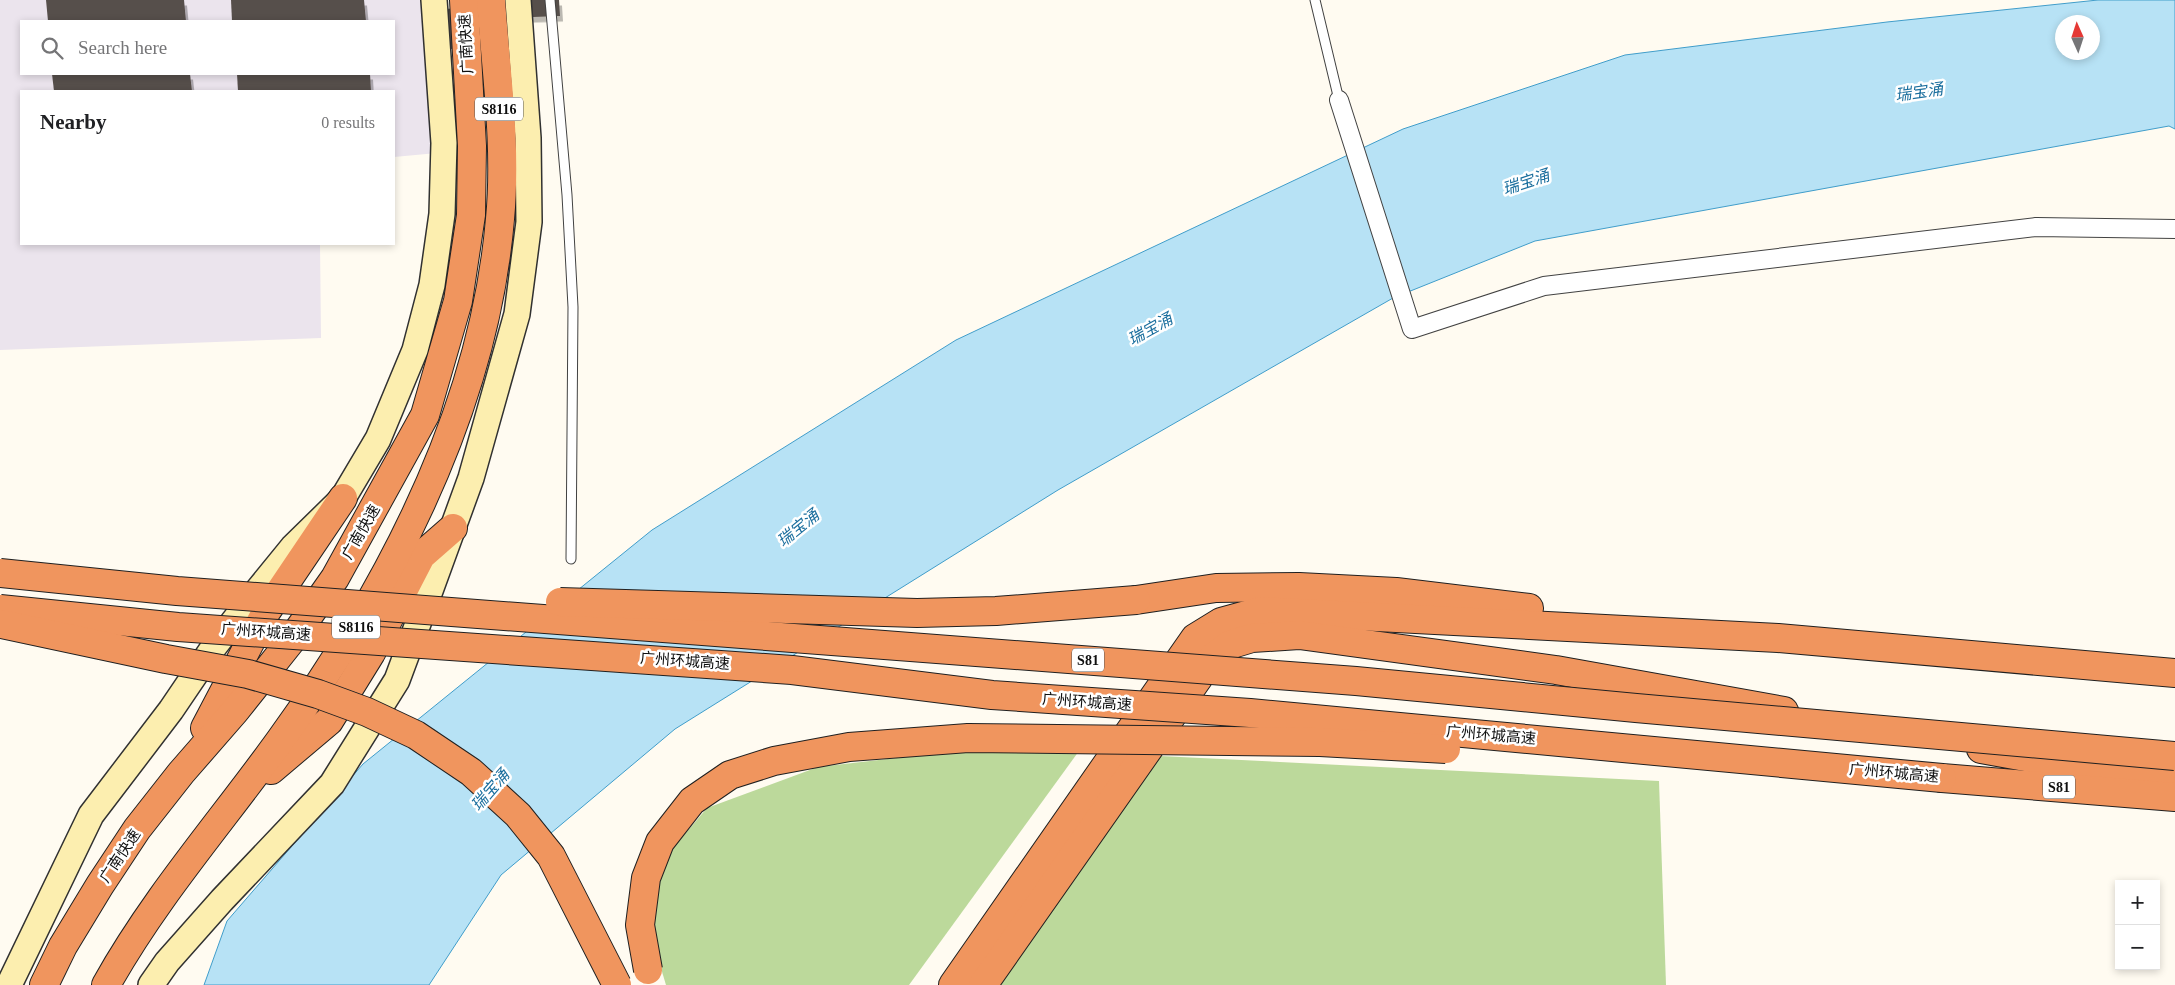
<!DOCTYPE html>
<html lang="en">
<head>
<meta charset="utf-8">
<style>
  body { margin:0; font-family:"Times New Roman","Noto Sans SC",serif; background:#f2f2f2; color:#202124 }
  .controls { position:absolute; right:15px; bottom:15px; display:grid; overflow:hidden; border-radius:0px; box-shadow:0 2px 8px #0003 }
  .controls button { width:45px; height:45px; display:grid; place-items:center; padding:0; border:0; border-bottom:1px solid #e0e0e0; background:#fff; color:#202124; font:25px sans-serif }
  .compass { position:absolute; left:2055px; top:15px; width:45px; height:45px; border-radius:50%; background:#fff; box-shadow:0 2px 8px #0003; rotate:357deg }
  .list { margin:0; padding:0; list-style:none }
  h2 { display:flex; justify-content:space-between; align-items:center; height:65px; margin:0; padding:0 20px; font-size:21px }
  h2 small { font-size:16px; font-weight:400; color:#757577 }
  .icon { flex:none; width:28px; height:28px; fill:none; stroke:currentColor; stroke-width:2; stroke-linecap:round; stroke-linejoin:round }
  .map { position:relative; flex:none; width:2175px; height:985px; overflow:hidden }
  .search { position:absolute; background:#fff; box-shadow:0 2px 8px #0003; left:20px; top:20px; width:375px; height:55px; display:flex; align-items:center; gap:12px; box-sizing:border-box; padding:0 18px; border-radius:0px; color:#757577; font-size:19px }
  .panel { position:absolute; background:#fff; box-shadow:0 2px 8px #0003; left:20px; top:90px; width:375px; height:155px; border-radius:0px }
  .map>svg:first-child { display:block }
  .industrial { fill:#ebe4ed; fill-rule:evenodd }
  .forest { fill:#bcd99b }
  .water { fill:#b7e2f5; stroke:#409dca; fill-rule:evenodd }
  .building { fill:#574f4b; filter:url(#shadow) }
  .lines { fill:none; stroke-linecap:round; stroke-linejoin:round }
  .service-casing { stroke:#424242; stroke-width:11 }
  .minor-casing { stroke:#424242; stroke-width:20 }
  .secondary-casing { stroke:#313131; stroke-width:28 }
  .motorway-casing { stroke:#202020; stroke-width:30 }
  .service { stroke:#fff; stroke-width:9 }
  .minor { stroke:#fff; stroke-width:18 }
  .secondary { stroke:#fceeaf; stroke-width:25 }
  .motorway { stroke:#f0955e; stroke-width:28 }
  .motorway-bridge-casing { stroke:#202020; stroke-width:30; stroke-linecap:butt }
  .motorway-bridge { stroke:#f0955e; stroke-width:28 }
  .labels { text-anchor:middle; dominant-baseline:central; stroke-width:5; stroke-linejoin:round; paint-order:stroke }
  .shield { fill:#fff; stroke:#575757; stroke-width:1 }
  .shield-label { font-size:14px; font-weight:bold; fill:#0f0f0f }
  .street-label { font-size:15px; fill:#0f0f0f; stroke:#fff }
  .water-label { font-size:16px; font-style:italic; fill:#1b6f9e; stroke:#fff }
</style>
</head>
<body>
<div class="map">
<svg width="2175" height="985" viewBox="0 0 2175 985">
  <defs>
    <filter id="shadow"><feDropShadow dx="3" dy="5.5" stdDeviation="0" flood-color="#0004"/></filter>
  </defs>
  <rect width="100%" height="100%" fill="#fffbf1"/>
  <!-- industrial -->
  <path class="industrial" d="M0 0H425L437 153 394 157V91H21V244H320L321 338 0 350ZM21 21H394V74H21Z"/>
  <!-- forest -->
  <g class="forest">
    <polygon points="1018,751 1079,751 909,985 666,985 648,925 662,861 707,808 818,767 931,754"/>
    <polygon points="1160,756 1659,781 1666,985 995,985"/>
  </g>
  <!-- water -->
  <path class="water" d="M2098 0H2175V129L2169 126 1535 241 1393 298 1058 490 675 729 501 875 429 985H204L227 921 363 764 652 530 956 340 1403 129 1625 55 1887 22ZM2062 22H2092V52H2062Z"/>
  <!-- building -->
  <g class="building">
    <polygon points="46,0 184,0 186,21 48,21"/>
    <polygon points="231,0 364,0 366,21 232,21"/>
    <polygon points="507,0 559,0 560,16 507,18"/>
    <polygon points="462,7 466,47 451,49 447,9"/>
    <polygon points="52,74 190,74 192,91 54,91"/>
    <polygon points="237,74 370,74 371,91 238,91"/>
  </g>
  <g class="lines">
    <!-- service casing -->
    <g class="service-casing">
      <g id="service">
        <polyline points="550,0 567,195 573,307 571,559"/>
        <polyline points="1315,0 1339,100"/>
      </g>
    </g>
    <!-- minor casing -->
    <g class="minor-casing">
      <polyline id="minor" points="1339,100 1412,329 1544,286 2036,227 2175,229"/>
    </g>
    <!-- secondary casing -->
    <g class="secondary-casing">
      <g id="secondary">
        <polyline points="9,985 91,815 171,710 213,648 258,590 293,547 343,498 378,439 415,350 432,285 442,214 444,143 434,0"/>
        <polyline points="151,985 167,962 222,900 332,784 397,680 423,610 471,478 517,314 529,222 528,138 518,0"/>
      </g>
    </g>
    <!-- motorway casing -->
    <g class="motorway-casing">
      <g id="motorway">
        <polyline points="1136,600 1216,588 1299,587 1396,592 1529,608"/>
        <polyline points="205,728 266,612 343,498"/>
        <polyline points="1981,749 2047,761 2175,774"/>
        <polyline points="271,770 329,721 371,653 421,556 453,528"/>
        <polyline points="1942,778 2175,797"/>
        <polyline points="44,985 63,946 100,885 137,829 181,773 235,711 290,642 335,578 425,415 458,301 471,215 472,146 464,0"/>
        <path d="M106 985C155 897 222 821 281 739 390 588 484 408 500 219 507 147 496 72 491 0"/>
        <polyline points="953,985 1195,638 1221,622 1261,611 1778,638 2175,673"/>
        <polyline points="983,985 1213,657 1229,645 1252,638 1299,635 1556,670 1784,711"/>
      </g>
    </g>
    <!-- service -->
    <use href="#service" class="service"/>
    <!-- minor -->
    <use href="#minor" class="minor"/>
    <!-- secondary -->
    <use href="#secondary" class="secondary"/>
    <!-- motorway -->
    <use href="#motorway" class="motorway"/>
    <!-- motorway-bridge casing -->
    <g class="motorway-bridge-casing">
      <g id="motorway-bridge">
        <polyline points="0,573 177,591 1356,681 1636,708 2175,756"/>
        <polyline points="560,602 917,613 996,611 1136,600"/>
        <polyline points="0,609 178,627 792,670 992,695 1250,713 1942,778"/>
        <polyline points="1,624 166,659 248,674 318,694 367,712 416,735 471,772 518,815 551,856 617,985"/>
        <polyline points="648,970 640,925 646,878 660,842 692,801 730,775 774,761 849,747 968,738 1320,742 1446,749"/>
      </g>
    </g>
    <!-- motorway-bridge -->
    <use href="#motorway-bridge" class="motorway-bridge"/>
  </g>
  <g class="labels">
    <!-- shield labels -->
    <g class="shield">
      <rect x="475" y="97.5" width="48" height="23" rx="4"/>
      <rect x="332" y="615.5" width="48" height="23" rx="4"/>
      <rect x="1072" y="648.5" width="32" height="23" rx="4"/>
      <rect x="2043" y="775.5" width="32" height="23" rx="4"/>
    </g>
    <g class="shield-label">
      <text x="499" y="109">S8116</text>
      <text x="356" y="627">S8116</text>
      <text x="1088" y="660">S81</text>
      <text x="2059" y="787">S81</text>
    </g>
    <!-- street labels -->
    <g class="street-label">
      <text transform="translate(466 44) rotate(-93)">广南快速</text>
      <text transform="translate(361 532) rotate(-60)">广南快速</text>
      <text transform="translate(266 632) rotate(4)">广州环城高速</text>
      <text transform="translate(685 661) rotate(4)">广州环城高速</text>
      <text transform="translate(1087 702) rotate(4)">广州环城高速</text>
      <text transform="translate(1491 735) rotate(5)">广州环城高速</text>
      <text transform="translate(1894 773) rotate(5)">广州环城高速</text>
      <text transform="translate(120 856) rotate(-56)">广南快速</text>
    </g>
    <!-- water labels -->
    <g class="water-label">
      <text transform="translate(1919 92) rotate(-8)">瑞宝涌</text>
      <text transform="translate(1526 182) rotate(-18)">瑞宝涌</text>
      <text transform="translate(1150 329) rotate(-29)">瑞宝涌</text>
      <text transform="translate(798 528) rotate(-39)">瑞宝涌</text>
      <text transform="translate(490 790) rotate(-49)">瑞宝涌</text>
    </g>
  </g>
</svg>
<div class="controls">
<button>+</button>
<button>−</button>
</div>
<svg class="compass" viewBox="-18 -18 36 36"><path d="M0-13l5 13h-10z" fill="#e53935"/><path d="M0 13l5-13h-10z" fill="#757577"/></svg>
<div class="search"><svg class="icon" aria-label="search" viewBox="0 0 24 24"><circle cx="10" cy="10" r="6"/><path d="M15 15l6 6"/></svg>Search here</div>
<section class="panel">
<h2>Nearby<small>0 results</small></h2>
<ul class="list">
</ul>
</section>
</div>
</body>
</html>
